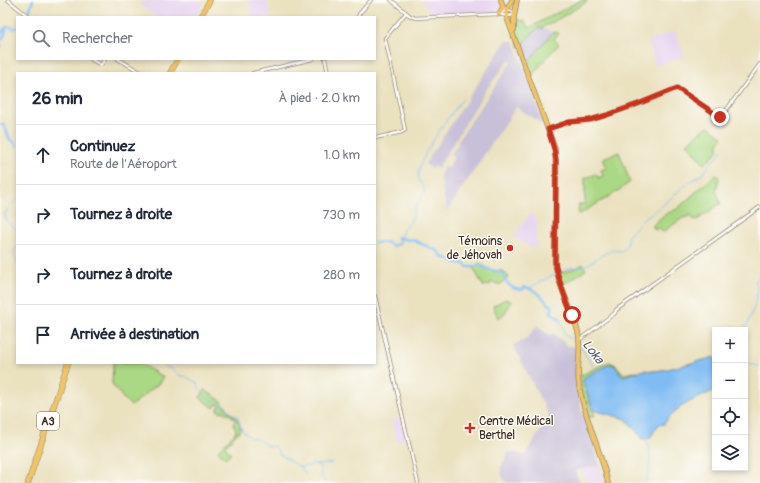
<!DOCTYPE html>
<html lang="fr">
<head>
<meta charset="utf-8">
<style>
  body { margin:0; font-family:Pangolin,sans-serif; background:#f6f6f7; color:#1f2937 }
  .controls { position:absolute; right:12px; bottom:12px; display:grid; overflow:hidden; border-radius:0px; box-shadow:0 2px 6px #0003 }
  .controls button { width:36px; height:36px; display:grid; place-items:center; padding:0; border:0; border-bottom:1px solid #e0e1e3; background:#fff; color:#1f2937; font:20px sans-serif }
  .stop { position:absolute; width:12px; height:12px; margin:-9px; border:3px solid #c8321e; border-radius:50%; background:#fff }
  .stop.end { background:#c8321e; border-color:#fff; box-shadow:0 1px 4px #0008 }
  .list { margin:0; padding:0; list-style:none }
  h2 { display:flex; justify-content:space-between; align-items:center; height:52px; margin:0; padding:0 16px; font-size:17px }
  h2 small { font-size:13px; font-weight:400; color:#747a83 }
  .list li { display:grid; grid-template-columns:26px 1fr auto; gap:12px; align-items:center; box-sizing:border-box; height:60px; padding:0 16px; border-top:1px solid #e0e1e3 }
  .list b { display:block; font-size:15px; white-space:nowrap }
  .list p { margin:0; font-size:13px; white-space:nowrap; color:#747a83 }
  .list em { font-size:13px; font-style:normal; color:#747a83 }
  .icon { flex:none; width:22px; height:22px; fill:none; stroke:currentColor; stroke-width:2; stroke-linecap:round; stroke-linejoin:round }
  .map { position:relative; flex:none; width:760px; height:483px; overflow:hidden }
  .search { position:absolute; background:#fff; box-shadow:0 2px 6px #0003; left:16px; top:16px; width:360px; height:44px; display:flex; align-items:center; gap:10px; box-sizing:border-box; padding:0 14px; border-radius:0px; color:#747a83; font-size:15px }
  .panel { position:absolute; background:#fff; box-shadow:0 2px 6px #0003; left:16px; top:72px; width:360px; height:292px; border-radius:0px }
  .map>svg:first-child { display:block }
  .built { fill:#e6d2f0 }
  .industrial { fill:#c8bfd8 }
  .green { fill:#abd884; stroke:#738151 }
  .water { fill:#80bcf3; stroke:#5e7388 }
  .lines { fill:none; stroke-linecap:round; stroke-linejoin:round }
  .stream { stroke:#80bcf3; stroke-width:1 }
  .river { stroke:#80bcf3; stroke-width:2.5 }
  .minor-casing { stroke:#92866e; stroke-width:4 }
  .major-casing { stroke:#92866e; stroke-width:5.5 }
  .highway-casing { stroke:#92866e; stroke-width:6 }
  .minor { stroke:#fff; stroke-width:2.5 }
  .major { stroke:#f0c469; stroke-width:4 }
  .highway { stroke:#f0c469; stroke-width:5 }
  .route { stroke:#c8321e; stroke-width:5 }
  .poi-dot { fill:#c8321e; stroke:#fdfcf7; stroke-width:1.5 }
  .labels { text-anchor:middle; dominant-baseline:central; stroke-width:3; stroke-linejoin:round; paint-order:stroke }
  .shield { fill:#fdfcf7; stroke:#75695f; stroke-width:1 }
  .shield-label { font-size:11px; font-weight:bold; fill:#3b2a1e }
  .poi-label { font-size:12px; fill:#3b2a1e; stroke:#fdfcf7; text-anchor:end }
  .water-label { font-size:13px; font-style:italic; fill:#535d69; stroke:#fdfcf7 }
</style>
</head>
<body>
<div class="map">
<svg width="760" height="483" viewBox="0 0 760 483">
  <rect width="100%" height="100%" fill="#fdfcf7"/>
  <filter id="ink" filterUnits="userSpaceOnUse"><feTurbulence type="fractalNoise" baseFrequency=".025" numOctaves="2"/><feDisplacementMap in="SourceGraphic" scale="8" xChannelSelector="R" yChannelSelector="G"/><feConvolveMatrix kernelMatrix="1 2 1 2 8 2 1 2 1" color-interpolation-filters="sRGB"/></filter>
  <filter id="wash" filterUnits="userSpaceOnUse"><feTurbulence type="fractalNoise" baseFrequency=".012" numOctaves="4" result="noise"/><feDisplacementMap in="SourceGraphic" scale="16" xChannelSelector="R" yChannelSelector="G"/><feGaussianBlur stdDeviation="0.9" result="paint"/><feColorMatrix in="noise" values="0 0 0 0 0 0 0 0 0 0 0 0 0 0 0 0 0 1.4 0 .05"/><feComposite in="paint" operator="in"/></filter>
  <g filter="url(#wash)">
    <rect width="100%" height="100%" fill="#eae1bf"/>
    <!-- built -->
    <g class="built">
      <polygon points="143,0 197,0 203,4 195,17 157,17 140,5"/>
      <polygon points="248,0 267,0 271,17 252,17"/>
      <polygon points="422,0 498,0 501,8 499,13 432,15"/>
      <polygon points="675,31 684,56 656,66 648,41"/>
      <polygon points="530,213 535,217 537,224 536,246 533,249 514,237"/>
      <polygon points="401,418 406,439 397,441 391,420"/>
      <polygon points="600,465 604,483 586,483 582,470"/>
    </g>
    <!-- industrial -->
    <g class="industrial">
      <polygon points="540,27 553,32 526,65 520,48 532,32"/>
      <polygon points="506,41 514,41 543,122 542,124 516,107 447,211 440,177 444,166 449,168 454,156 451,154 458,144 457,142 512,61 509,60 486,90 438,168 434,166 432,169 425,164"/>
      <polygon points="537,326 550,336 553,333 569,347 570,345 573,347 576,344 577,345 578,391 582,412 600,465 575,471 580,483 506,483 501,473 501,467 508,453 512,452 526,455 549,416 513,345 527,338"/>
    </g>
    <!-- green -->
    <g class="green">
      <path d="M581 0H588L585 3 548 25 544 26 542 29 540 27C531 33 526 40 520 48L515 34V19L524 21 529 28Z"/>
      <polygon points="553,32 559,33 554,39 559,44 545,59 536,71 530,75 526,65"/>
      <polygon points="708,126 723,137 718,143 718,151 704,164 687,143"/>
      <polygon points="619,152 630,182 615,193 578,215 579,204 585,204 585,178 597,174 598,178 603,176 601,170 607,168 603,158"/>
      <polygon points="716,174 719,178 716,191 721,203 697,220 696,219 694,220 691,215 685,218 684,217 663,232 658,228 655,230 653,227 653,225 664,215 677,209"/>
      <polygon points="479,263 491,270 503,271 509,277 499,285 496,283 491,282 490,285 483,286 473,267 478,265"/>
      <polygon points="583,264 586,270 562,285 559,274 576,268"/>
      <polygon points="505,299 512,302 503,315 498,318 493,306"/>
      <path d="M610 362 616 365 624 374 638 371 639 372 624 376C619 373 618 366 612 364L596 372 585 388 595 416 589 418 581 391 580 374 582 375 604 364Z"/>
      <polygon points="113,363 139,363 163,377 158,384 131,406 122,397 121,395 112,384"/>
      <path d="M205 390C213 396 226 402 229 412 237 417 240 421 240 430L225 447 231 453 225 458 218 450 235 433 236 429 233 424 236 420 228 413 227 414 223 411 220 412 217 410 220 405 217 404 214 408 209 404H207L200 397Z"/>
    </g>
    <!-- water -->
    <path class="water" d="M715 357V390C696 400 677 404 664 424L658 425 650 438 643 439 626 419 593 410 583 382 584 378 587 376 610 364C617 365 618 373 624 376L644 370 654 371 668 369Z"/>
    <g class="lines">
      <!-- stream -->
      <g class="stream">
        <polyline points="17,199 9,207 4,215 9,224 17,230"/>
        <path d="M401 237 402 231 407 226 411 221 416 206 424 193V189C421 184 418 180 418 175 418 159 452 111 463 99"/>
        <polyline points="17,247 13,251 17,263"/>
        <polyline points="559,273 572,267 576,268 582,267 592,262 604,254 613,250 621,251 624,249 627,245 627,238 643,219 661,207 686,184 704,173 710,163 718,157 722,149"/>
        <polyline points="528,288 556,274"/>
        <polyline points="559,318 562,324 565,335 572,339 577,344"/>
        <path d="M744 330C750 321 760 295 756 285L757 284 755 281 758 279 760 272"/>
        <polyline points="581,347 596,371"/>
        <polyline points="163,363 167,368 171,368 180,376 185,376 197,383 200,390 210,401 212,400 219,404 224,406 227,410 238,417 241,428 247,435 251,438 257,439 270,447 274,446 278,451 279,454 300,467 306,475"/>
        <polyline points="745,364 760,366"/>
        <polyline points="318,465 332,463"/>
        <polyline points="301,467 306,466 308,467 312,464 318,465 320,468 321,476 326,483"/>
        <polyline points="646,483 650,462 647,438"/>
      </g>
      <!-- river -->
      <g class="river">
        <polyline points="28,15 33,0"/>
        <polyline points="0,35 6,27 11,27 14,29 17,27"/>
        <polyline points="0,39 3,38 5,34 6,29"/>
        <polyline points="0,42 1,46 0,48"/>
        <polyline points="0,124 2,125 4,125 10,140 13,141 17,146"/>
        <path d="M375 243 388 242 392 246 399 244 400 240 398 239V237L409 240 412 239C418 244 426 244 432 249L437 250 443 258H447L457 263H463L468 267H472"/>
        <path d="M473 267 479 265 488 269 503 273C504 282 512 290 522 290L524 287C535 289 542 296 549 305H552V310L550 312 559 318"/>
      </g>
    </g>
  </g>
  <g filter="url(#ink)">
    <g class="lines">
      <!-- minor casing -->
      <g class="minor-casing">
        <g id="minor">
          <polyline points="8,0 29,17"/>
          <polyline points="391,0 409,15 415,18 497,14 508,16 514,15"/>
          <path d="M499 14C505 12 508 7 514 13"/>
          <polyline points="358,17 359,14 371,0"/>
          <polyline points="90,59 101,65 105,59"/>
          <polyline points="118,59 142,73"/>
          <polyline points="325,59 328,73"/>
          <polyline points="253,73 313,59"/>
          <polyline points="548,129 569,122 590,120 607,115 638,104 677,88 718,116 722,116 760,64"/>
          <polyline points="375,138 402,132 405,130 385,38 406,13"/>
          <polyline points="375,296 418,483"/>
          <polyline points="579,340 615,313 616,310 760,207"/>
        </g>
      </g>
      <!-- major casing -->
      <g class="major-casing">
        <g id="major">
          <polyline points="501,0 503,7 507,10"/>
          <path d="M512 0 507 10V18L555 149 556 171 555 262C558 287 572 308 578 332 582 349 576 368 579 386 585 420 601 450 608 483"/>
          <polyline points="499,14 503,7"/>
          <polyline points="514,30 514,18 517,0"/>
        </g>
      </g>
      <!-- highway casing -->
      <g class="highway-casing">
        <g id="highway">
          <polyline points="200,17 210,0"/>
          <polyline points="170,73 178,59"/>
          <polyline points="28,483 68,363"/>
        </g>
      </g>
      <!-- minor -->
      <use href="#minor" class="minor"/>
      <!-- major -->
      <use href="#major" class="major"/>
      <!-- highway -->
      <use href="#highway" class="highway"/>
    </g>
  </g>
  <g class="lines" filter="url(#ink)">
    <!-- route -->
    <path class="route" d="M572 315C565 297 558 281 555 262L556 160 554 149 548 129 569 122 590 120 607 115 638 104 677 88 720 117"/>
  </g>
  <!-- markers -->
  <g class="poi-dot">
    <circle cx="510" cy="248" r="4"/>
    <path d="M468 422h4v4h4v4h-4v4h-4v-4h-4v-4h4z"/>
  </g>
  <g class="labels">
    <!-- shield labels -->
    <rect class="shield" x="37" y="412" width="22" height="18" rx="3"/>
    <g class="shield-label">
      <text x="48" y="421">A3</text>
    </g>
    <!-- poi labels -->
    <g class="poi-label">
      <text x="502" y="241">Témoins<tspan x="502" dy="14">de Jéhovah</tspan></text>
      <text x="479" y="421" text-anchor="start">Centre Médical<tspan x="479" dy="14">Berthel</tspan></text>
    </g>
    <!-- water labels -->
    <g class="water-label">
      <text transform="translate(593 352) rotate(53)">Loka</text>
    </g>
  </g>
</svg>
<div class="controls">
<button>+</button>
<button>−</button>
<button><svg class="icon" aria-label="locate" viewBox="0 0 24 24"><circle cx="12" cy="12" r="6"/><path d="M12 2v4M12 18v4M2 12h4M18 12h4"/></svg></button>
<button><svg class="icon" aria-label="layers" viewBox="0 0 24 24"><path d="M12 4l9 5-9 5-9-5zM3 14l9 5 9-5"/></svg></button>
</div>
<div class="stop" style="left:572px;top:315px"></div>
<div class="stop end" style="left:720px;top:117px"></div>
<div class="search"><svg class="icon" aria-label="search" viewBox="0 0 24 24"><circle cx="10" cy="10" r="6"/><path d="M15 15l6 6"/></svg>Rechercher</div>
<section class="panel">
<h2>26 min<small>À pied · 2.0 km</small></h2>
<ul class="list">
<li><svg class="icon" aria-label="ahead" viewBox="0 0 24 24"><path d="M12 20V5M6 11l6-6 6 6"/></svg><div><b>Continuez</b><p>Route de l'Aéroport</p></div><em>1.0 km</em></li>
<li><svg class="icon" aria-label="right" viewBox="0 0 24 24"><path d="M7 20v-9h11M14 6l5 5-5 5"/></svg><div><b>Tournez à droite</b></div><em>730 m</em></li>
<li><svg class="icon" aria-label="right" viewBox="0 0 24 24"><path d="M7 20v-9h11M14 6l5 5-5 5"/></svg><div><b>Tournez à droite</b></div><em>280 m</em></li>
<li><svg class="icon" aria-label="arrive" viewBox="0 0 24 24"><path d="M6 21V4h12l-3 4 3 4H6"/></svg><div><b>Arrivée à destination</b></div></li>
</ul>
</section>
</div>
</body>
</html>
